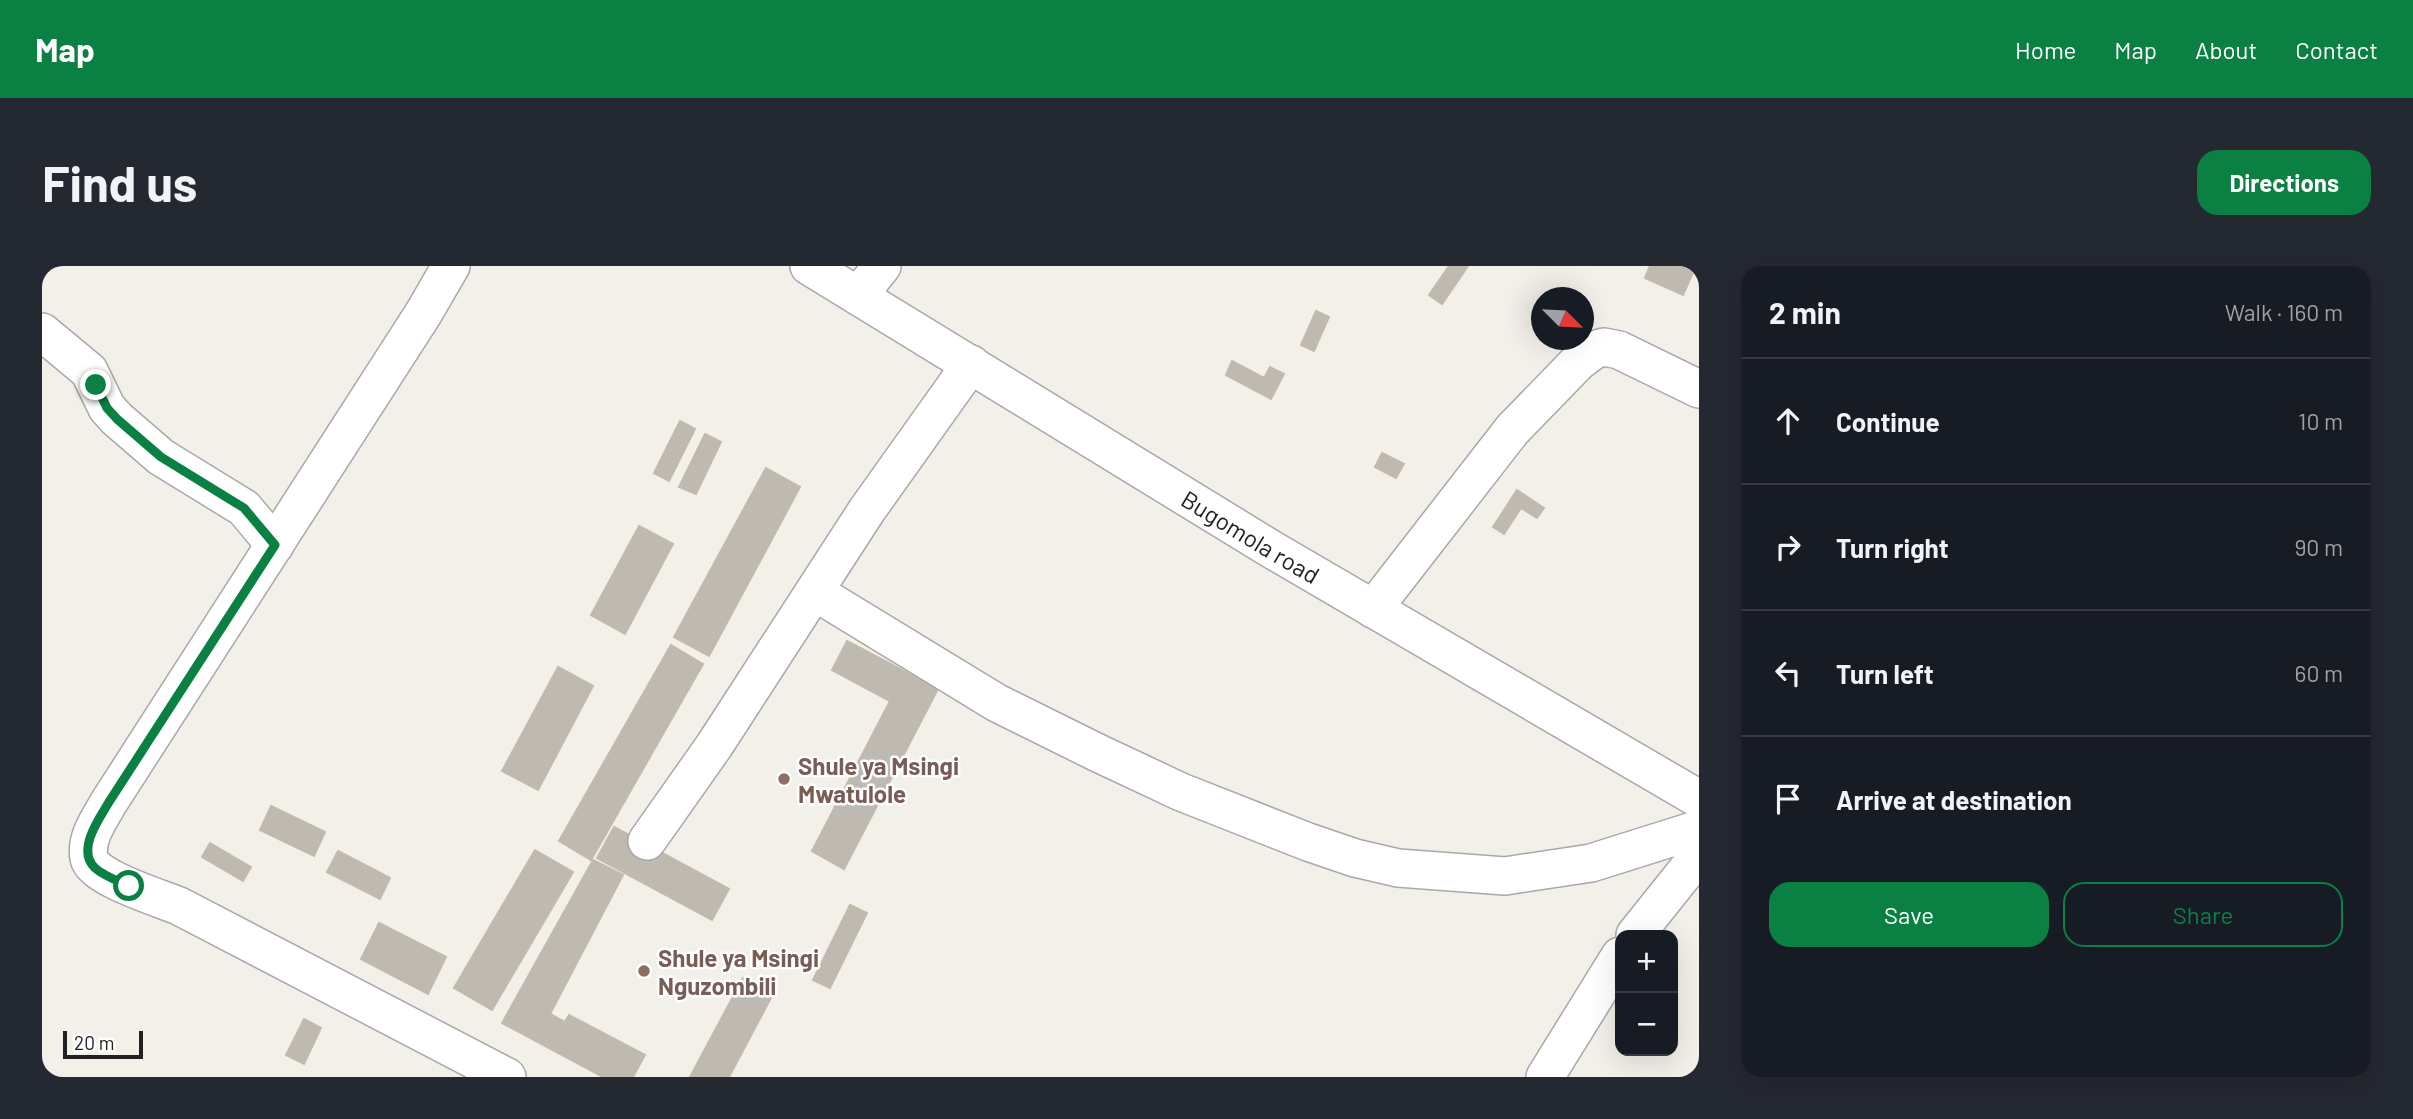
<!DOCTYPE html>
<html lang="en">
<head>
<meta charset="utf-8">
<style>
  body { margin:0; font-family:Barlow,sans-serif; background:#242831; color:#f1f3f6 }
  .controls { position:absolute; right:21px; bottom:21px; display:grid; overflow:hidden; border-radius:14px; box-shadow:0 7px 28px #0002 }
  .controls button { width:63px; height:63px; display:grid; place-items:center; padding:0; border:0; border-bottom:2px solid #363941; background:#171b24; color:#f1f3f6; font:35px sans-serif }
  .compass { position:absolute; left:1489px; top:21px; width:63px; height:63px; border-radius:50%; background:#171b24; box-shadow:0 7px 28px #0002; rotate:114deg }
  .scale { position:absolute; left:21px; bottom:18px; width:80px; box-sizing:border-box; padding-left:7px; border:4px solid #212121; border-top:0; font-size:19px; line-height:24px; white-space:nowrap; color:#212121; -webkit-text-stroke:5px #fff; paint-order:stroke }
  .stop { position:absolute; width:21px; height:21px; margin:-16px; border:5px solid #0b8043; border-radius:50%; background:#fff }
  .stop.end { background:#0b8043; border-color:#fff; box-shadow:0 2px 7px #0008 }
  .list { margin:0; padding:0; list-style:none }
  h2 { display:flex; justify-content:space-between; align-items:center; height:91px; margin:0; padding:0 28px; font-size:30px }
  h2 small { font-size:23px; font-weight:400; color:#9ea1a6 }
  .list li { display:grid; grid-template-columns:46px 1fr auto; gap:21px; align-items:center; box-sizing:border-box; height:126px; padding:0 28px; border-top:2px solid #363941 }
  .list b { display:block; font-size:26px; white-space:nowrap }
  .list em { font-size:23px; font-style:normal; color:#9ea1a6 }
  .actions { display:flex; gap:14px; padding:21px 28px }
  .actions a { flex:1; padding:16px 0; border:2px solid #0b8043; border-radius:21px; text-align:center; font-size:24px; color:#0b8043 }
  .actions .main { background:#0b8043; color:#fff }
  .icon { flex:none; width:38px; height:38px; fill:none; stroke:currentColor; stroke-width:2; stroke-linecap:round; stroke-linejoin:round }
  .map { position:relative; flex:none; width:1657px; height:811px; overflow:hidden; border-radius:21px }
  header { display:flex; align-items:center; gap:42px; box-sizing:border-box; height:98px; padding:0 35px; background:#0b8043; color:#fff }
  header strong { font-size:33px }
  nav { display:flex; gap:38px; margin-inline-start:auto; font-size:24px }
  .intro { display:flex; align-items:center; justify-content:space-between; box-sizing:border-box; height:168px; padding:0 42px }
  h1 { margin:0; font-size:49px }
  .button { padding:18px 32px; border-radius:21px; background:#0b8043; color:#fff; font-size:24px; font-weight:700 }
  main { display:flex; gap:42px; padding:0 42px }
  aside { flex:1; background:#171b24; border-radius:21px; box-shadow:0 7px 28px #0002 }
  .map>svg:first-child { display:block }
  .building { fill:#beb9b1; stroke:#c3baaa; stroke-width:2 }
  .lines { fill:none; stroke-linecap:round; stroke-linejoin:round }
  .minor-casing { stroke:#a8a8a8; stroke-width:40 }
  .minor { stroke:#fff; stroke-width:37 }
  .route { stroke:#0b8043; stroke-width:9 }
  .education-dot { fill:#8d6e63; stroke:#fff; stroke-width:2.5 }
  .labels { text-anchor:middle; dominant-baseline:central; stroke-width:5; stroke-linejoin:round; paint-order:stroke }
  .street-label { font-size:24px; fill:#212121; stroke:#fff }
  .education-label { font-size:24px; font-weight:bold; fill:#785e54; stroke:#fff; text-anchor:start }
</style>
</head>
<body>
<header>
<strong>Map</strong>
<nav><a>Home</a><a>Map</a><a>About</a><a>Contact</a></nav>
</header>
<div class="intro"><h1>Find us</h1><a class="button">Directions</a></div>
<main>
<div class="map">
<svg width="1657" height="811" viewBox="0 0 1657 811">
  <rect width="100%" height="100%" fill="#f2f0e8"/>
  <!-- building -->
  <g class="building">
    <polygon points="1407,0 1426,0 1400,38 1387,29"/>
    <polygon points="1608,0 1654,0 1641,29 1603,12"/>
    <polygon points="1274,45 1287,51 1272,85 1259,79"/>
    <polygon points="1190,95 1222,112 1228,101 1242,108 1229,133 1184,109"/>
    <polygon points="638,155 653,163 627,215 612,207"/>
    <polygon points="663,168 679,176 654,228 637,221"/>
    <polygon points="1340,187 1362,198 1354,212 1333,201"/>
    <polygon points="724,202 758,221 667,390 632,371"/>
    <polygon points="1475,224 1502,242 1495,252 1479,242 1462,268 1451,261"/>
    <polygon points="597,260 631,278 583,368 549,349"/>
    <polygon points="805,375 896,423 802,603 770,585 848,435 790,404"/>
    <polygon points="629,379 661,398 549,594 517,575"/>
    <polygon points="516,401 551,420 496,524 460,505"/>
    <polygon points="229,540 283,566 272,590 218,564"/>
    <polygon points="572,561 687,623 670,654 555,592"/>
    <polygon points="168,577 209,601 201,615 160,591"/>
    <polygon points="493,584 531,606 450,744 412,722"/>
    <polygon points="296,585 348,612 338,633 285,606"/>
    <polygon points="551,594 581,609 508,748 523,756 527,749 603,789 591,811 561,811 460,757"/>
    <polygon points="808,639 825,647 788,722 771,714"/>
    <polygon points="337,657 404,691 386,728 319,693"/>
    <polygon points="701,712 731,728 687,811 648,811"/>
    <polygon points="262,753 279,762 262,798 244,789"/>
  </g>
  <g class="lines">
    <!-- minor casing -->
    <g class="minor-casing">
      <g id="minor">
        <path d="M409 0 381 48 67 536C58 552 43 572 47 592 51 612 118 632 137 640L465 811"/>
        <path id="s1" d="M767 0 1229 283 1657 533"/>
        <polyline points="816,30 840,0"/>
        <polyline points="0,66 47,105 65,142 75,153 119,191 202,242 233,279"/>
        <polyline points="773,326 955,437 1056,487 1139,526 1266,576 1313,592 1356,602 1463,610 1549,597 1657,563"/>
        <polyline points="1331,343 1470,164 1536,96 1552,84 1562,81 1577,84 1657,123"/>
        <polyline points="605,575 672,480 825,244 929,98"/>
        <polyline points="1593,669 1657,589"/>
        <polyline points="1503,811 1578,690"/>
      </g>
    </g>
    <!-- minor -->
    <use href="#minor" class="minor"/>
  </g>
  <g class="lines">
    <!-- route -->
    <path class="route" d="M54 119 65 142 75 153 119 191 202 242 233 279 67 536C57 553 34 584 53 602 62 610 76 615 87 620"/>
  </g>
  <!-- markers -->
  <g class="education-dot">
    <circle cx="742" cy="513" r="7"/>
    <circle cx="602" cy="705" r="7"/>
  </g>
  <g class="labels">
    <!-- street labels -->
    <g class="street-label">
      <text stroke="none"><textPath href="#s1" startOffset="518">Bugomola road</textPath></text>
    </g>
    <!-- education labels -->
    <g class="education-label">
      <text x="756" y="499">Shule ya Msingi<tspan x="756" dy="28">Mwatulole</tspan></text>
      <text x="616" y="691">Shule ya Msingi<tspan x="616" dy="28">Nguzombili</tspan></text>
    </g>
  </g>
</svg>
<div class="controls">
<button>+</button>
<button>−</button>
</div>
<svg class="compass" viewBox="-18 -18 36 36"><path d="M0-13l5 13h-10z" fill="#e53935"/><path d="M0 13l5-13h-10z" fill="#9ea1a6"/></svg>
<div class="scale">20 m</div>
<div class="stop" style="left:87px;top:620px"></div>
<div class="stop end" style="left:54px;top:119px"></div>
</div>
<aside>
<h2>2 min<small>Walk · 160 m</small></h2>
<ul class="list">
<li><svg class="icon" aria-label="ahead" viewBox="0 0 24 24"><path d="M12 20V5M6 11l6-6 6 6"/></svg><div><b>Continue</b></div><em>10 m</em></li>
<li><svg class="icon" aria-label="right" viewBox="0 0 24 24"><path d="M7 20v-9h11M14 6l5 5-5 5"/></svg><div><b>Turn right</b></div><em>90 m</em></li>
<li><svg class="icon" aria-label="left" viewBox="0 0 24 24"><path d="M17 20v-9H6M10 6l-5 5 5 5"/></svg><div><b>Turn left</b></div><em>60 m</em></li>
<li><svg class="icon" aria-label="arrive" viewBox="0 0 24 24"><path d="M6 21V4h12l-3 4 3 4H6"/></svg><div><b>Arrive at destination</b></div></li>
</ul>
<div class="actions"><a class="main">Save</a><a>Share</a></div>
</aside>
</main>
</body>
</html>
